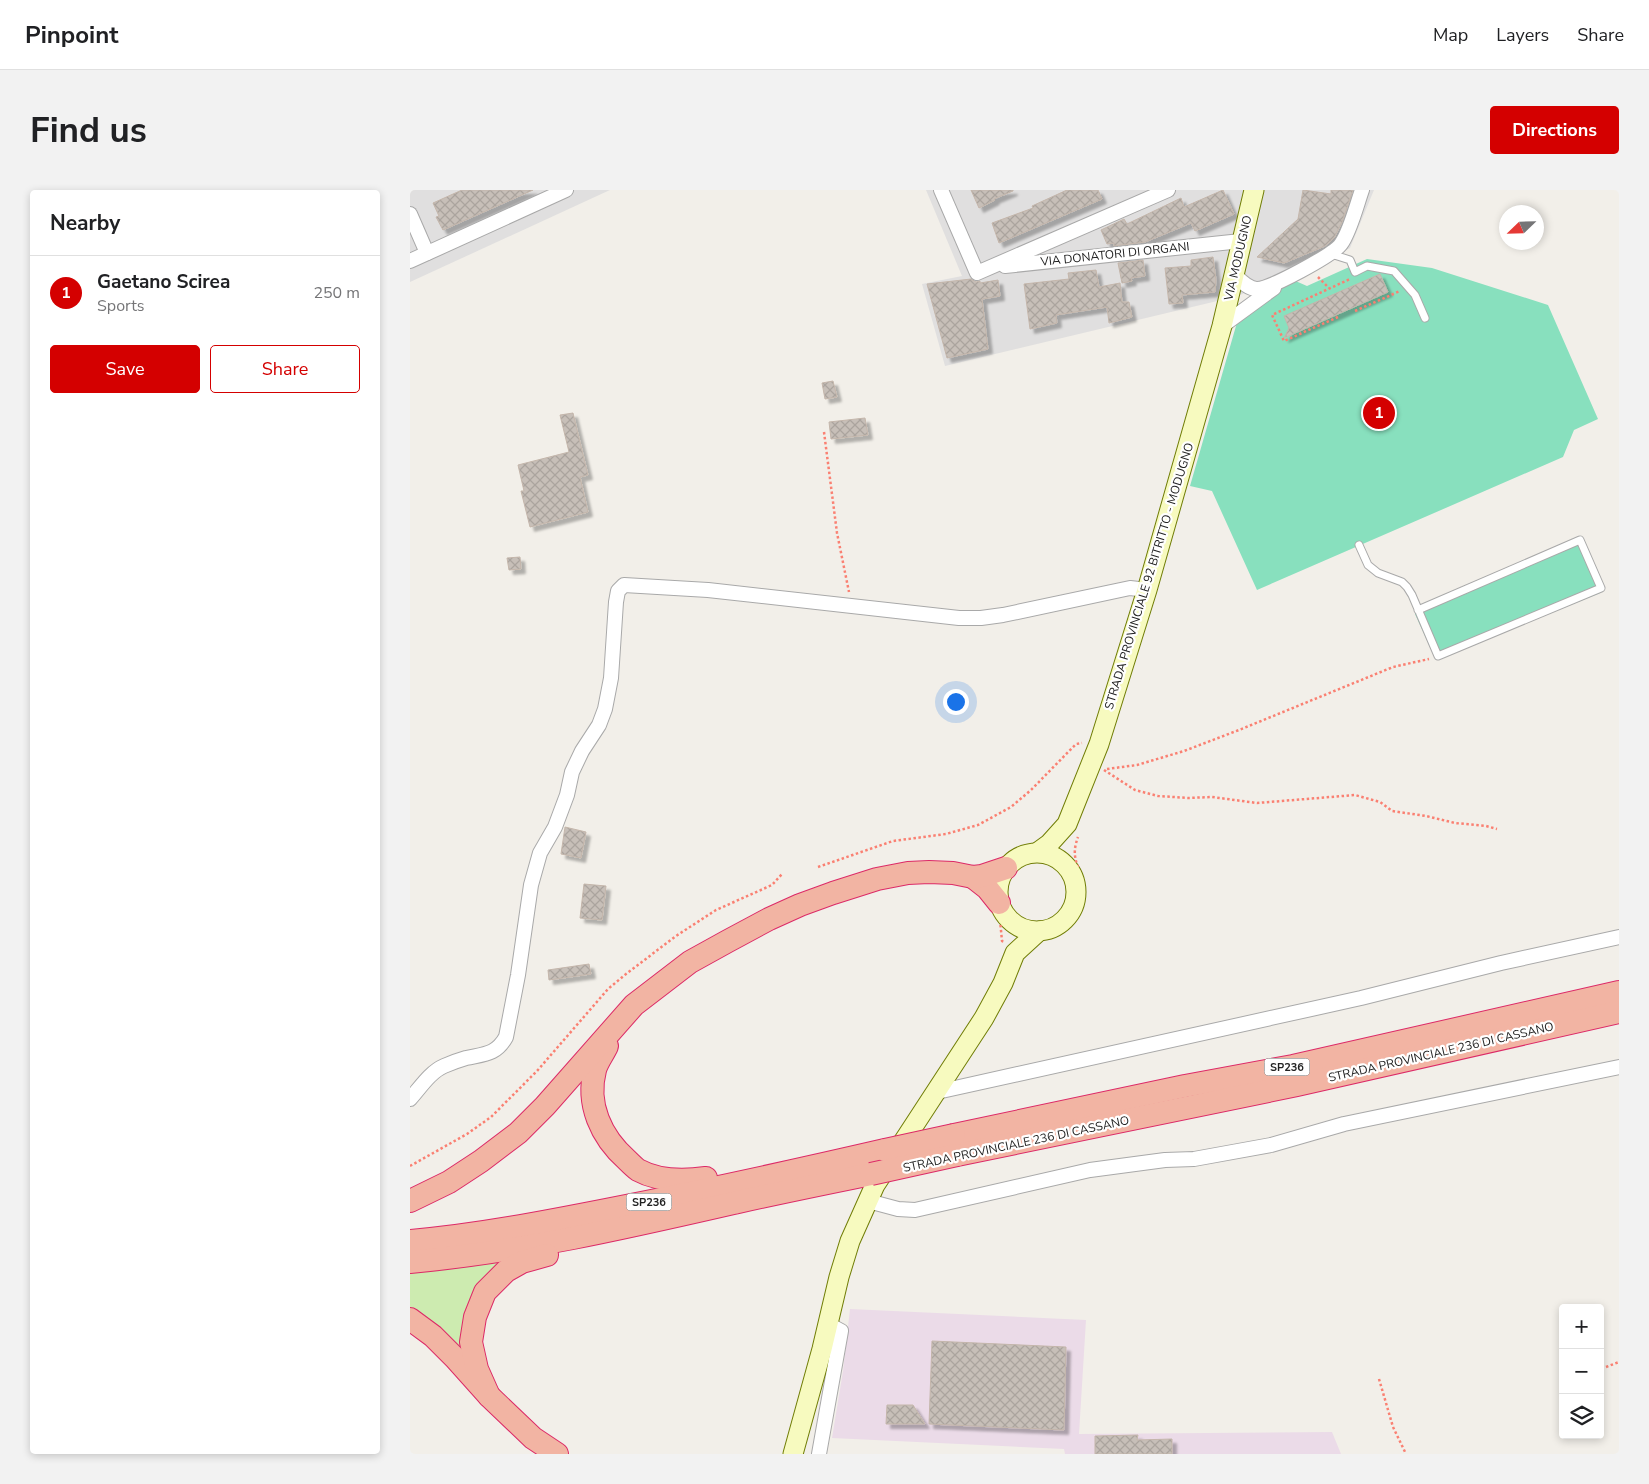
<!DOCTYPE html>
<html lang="en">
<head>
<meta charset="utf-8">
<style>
  body { margin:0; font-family:"Nunito Sans",sans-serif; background:#f2f2f2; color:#202124 }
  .controls { position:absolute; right:15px; bottom:15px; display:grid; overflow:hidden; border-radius:5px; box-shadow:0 2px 8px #0003 }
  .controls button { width:45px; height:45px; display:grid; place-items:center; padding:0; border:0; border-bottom:1px solid #e0e0e0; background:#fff; color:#202124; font:25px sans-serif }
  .compass { position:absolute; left:1089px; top:15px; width:45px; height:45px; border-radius:50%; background:#fff; box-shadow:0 2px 8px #0003; rotate:247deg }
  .you { position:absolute; left:545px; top:511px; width:18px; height:18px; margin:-12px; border:4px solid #fff; border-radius:50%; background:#1a73e8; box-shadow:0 0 0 8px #1a73e833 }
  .badge { display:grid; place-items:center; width:32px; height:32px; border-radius:50%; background:#d40000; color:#fff; font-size:16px; font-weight:700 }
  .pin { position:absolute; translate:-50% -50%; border:2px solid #fff; box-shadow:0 1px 5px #0006 }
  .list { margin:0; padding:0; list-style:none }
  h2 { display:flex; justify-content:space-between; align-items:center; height:65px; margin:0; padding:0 20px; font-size:21px }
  h2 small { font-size:16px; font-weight:400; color:#757577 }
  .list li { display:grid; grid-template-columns:32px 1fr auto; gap:15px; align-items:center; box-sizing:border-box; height:75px; padding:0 20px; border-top:1px solid #e0e0e0 }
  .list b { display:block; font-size:19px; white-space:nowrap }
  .list p { margin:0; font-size:16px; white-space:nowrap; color:#757577 }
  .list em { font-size:16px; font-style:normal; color:#757577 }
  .actions { display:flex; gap:10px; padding:15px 20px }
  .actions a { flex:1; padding:11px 0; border:1px solid #d40000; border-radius:5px; text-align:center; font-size:18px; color:#d40000 }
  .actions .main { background:#d40000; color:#fff }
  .icon { flex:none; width:28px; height:28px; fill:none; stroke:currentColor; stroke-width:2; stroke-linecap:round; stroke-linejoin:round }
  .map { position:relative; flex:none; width:1209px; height:1264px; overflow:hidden; border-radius:5px }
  header { display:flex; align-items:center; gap:30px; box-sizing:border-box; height:70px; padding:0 25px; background:#fff; border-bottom:1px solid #e0e0e0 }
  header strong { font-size:24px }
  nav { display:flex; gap:28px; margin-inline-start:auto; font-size:18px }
  .intro { display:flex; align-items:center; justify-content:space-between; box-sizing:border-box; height:120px; padding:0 30px }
  h1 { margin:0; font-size:35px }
  .button { padding:12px 22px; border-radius:5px; background:#d40000; color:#fff; font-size:18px; font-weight:700 }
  main { display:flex; gap:30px; padding:0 30px }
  aside { flex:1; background:#fff; border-radius:5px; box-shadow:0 2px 8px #0003 }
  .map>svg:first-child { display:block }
  .residential { fill:#e0dfdf }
  .industrial { fill:#ebdbe8 }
  .grass { fill:#cdebb0 }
  .pitch { fill:#88e0be }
  .building { fill:url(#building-cross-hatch); stroke:#c4b6ab; filter:url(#shadow) }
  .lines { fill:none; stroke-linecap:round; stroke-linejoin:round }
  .service-casing { stroke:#a9a9a9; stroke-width:9 }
  .minor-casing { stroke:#a9a9a9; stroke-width:16 }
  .secondary-casing { stroke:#707d05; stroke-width:21 }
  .trunk-casing { stroke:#dc2a67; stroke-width:24 }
  .path { stroke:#fa8072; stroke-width:2.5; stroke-dasharray:2.5 2.5; stroke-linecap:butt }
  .service { stroke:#fff; stroke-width:7 }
  .minor { stroke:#fff; stroke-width:14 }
  .secondary { stroke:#f7fabf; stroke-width:19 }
  .trunk { stroke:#f2b4a3; stroke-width:22 }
  .trunk-bridge-casing { stroke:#dc2a67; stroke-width:24; stroke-linecap:butt }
  .trunk-bridge { stroke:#f2b4a3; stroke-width:22 }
  .labels { text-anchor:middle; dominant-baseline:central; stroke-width:4.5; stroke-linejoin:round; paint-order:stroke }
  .shield { fill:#fff; stroke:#646464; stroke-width:1 }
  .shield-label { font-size:11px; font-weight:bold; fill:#222 }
  .street-label { font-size:12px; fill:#222; stroke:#fff }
</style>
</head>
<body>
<header>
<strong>Pinpoint</strong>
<nav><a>Map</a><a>Layers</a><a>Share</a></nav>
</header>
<div class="intro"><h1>Find us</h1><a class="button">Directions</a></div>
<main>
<aside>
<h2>Nearby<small></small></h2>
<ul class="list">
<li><span class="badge">1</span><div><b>Gaetano Scirea</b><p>Sports</p></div><em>250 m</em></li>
</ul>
<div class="actions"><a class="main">Save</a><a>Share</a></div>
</aside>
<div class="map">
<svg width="1209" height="1264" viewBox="0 0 1209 1264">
  <defs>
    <pattern id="building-cross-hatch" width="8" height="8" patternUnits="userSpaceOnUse" patternTransform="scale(1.25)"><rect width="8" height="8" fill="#c7bfb8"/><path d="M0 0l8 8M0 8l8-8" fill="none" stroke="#aba49e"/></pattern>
    <filter id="shadow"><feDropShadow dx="4.5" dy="4.5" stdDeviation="1" flood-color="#0004"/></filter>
  </defs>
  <rect width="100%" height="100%" fill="#f2efe9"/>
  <!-- residential -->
  <g class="residential">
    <polygon points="0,0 200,0 0,92"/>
    <polygon points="516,0 964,0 940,58 903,79 824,107 535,176 512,94 552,86"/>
  </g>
  <!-- industrial -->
  <polygon class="industrial" points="440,1119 676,1130 669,1244 922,1242 931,1264 655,1264 654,1259 422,1248 433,1181"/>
  <!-- grass -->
  <polygon class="grass" points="86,1071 88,1075 54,1156 50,1158 0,1119 0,1081"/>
  <!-- pitch -->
  <g class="pitch">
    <polygon points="957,69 1022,78 1138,115 1188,229 1164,240 1153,267 847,400 802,301 780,296 828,129 881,89 897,96"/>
    <polygon points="1168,353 1190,403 1026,470 1005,424 1008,420"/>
  </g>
  <!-- building -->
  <g class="building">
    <polygon points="52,0 123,0 33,40 26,27 29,26 23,13"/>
    <polygon points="561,0 603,0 603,1 584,9 585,10 569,18"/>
    <polygon points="657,0 688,0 692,9 589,53 582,33 623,18 622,16"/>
    <polygon points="813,0 824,24 785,41 781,33 735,52 704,56 704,53 697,54 691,40 714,29 717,34 771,8 774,17"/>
    <polygon points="893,0 921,4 921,0 943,0 932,32 924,48 915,56 874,73 847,67 888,29"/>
    <polygon points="803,67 806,90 805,102 772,105 773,113 759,114 755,78 781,76 781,70"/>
    <polygon points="733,70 735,86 721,88 722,91 712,93 708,73"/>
    <polygon points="686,80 689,97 710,93 712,112 719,112 722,127 699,133 697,117 646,125 647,133 620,139 614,94 659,89 658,83"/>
    <polygon points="970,84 978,102 874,148 879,138 874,126"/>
    <polygon points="561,89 566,92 570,91 570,93 588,90 590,106 572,109 578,159 537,168 517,94"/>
    <polygon points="423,191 427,207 415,209 412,193"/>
    <polygon points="163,223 178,285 170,287 178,322 120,337 111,301 114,301 108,275 159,262 150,225"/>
    <polygon points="455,228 458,245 421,249 419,232"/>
    <polygon points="110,367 111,379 99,380 97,368"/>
    <polygon points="155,637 176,642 171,668 151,664"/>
    <polygon points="174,694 196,696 192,730 170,728"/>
    <polygon points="179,774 181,784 139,790 138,780"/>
    <polygon points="522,1151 656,1157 654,1240 519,1234"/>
    <polygon points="477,1215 503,1215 515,1234 476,1234"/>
    <polygon points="728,1245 727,1250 762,1249 762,1264 685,1264 685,1246"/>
  </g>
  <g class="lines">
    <!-- service casing -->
    <g class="service-casing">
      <g id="service">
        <polyline points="921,64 940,70 945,82 957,76 984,81 1005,105 1015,128"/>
        <polyline points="949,355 958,375 968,383 992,392 997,397 1002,405 1028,466 1191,398 1170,350 1008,420"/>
      </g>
    </g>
    <!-- minor casing -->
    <g class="minor-casing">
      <g id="minor">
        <polyline points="531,0 567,83 758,0"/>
        <polyline points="0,24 17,63"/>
        <polyline points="0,71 156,0"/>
        <polyline points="595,76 831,51"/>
        <path d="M825 85C831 91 838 99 847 99 860 99 923 65 931 54 940 42 947 14 952 0"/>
        <polyline points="812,136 864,98"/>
        <polyline points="527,902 951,808 1091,773 1209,747"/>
        <path d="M0 909C10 898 20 882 34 876 41 873 49 870 56 868 74 864 86 865 96 847L108 785 121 695 130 663 145 637 157 605 162 582 172 561 189 535 195 519 201 488 206 412 208 401 214 395 298 400 549 428H571L593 425 720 398 737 400"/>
        <polyline points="458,1011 488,1019 505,1020 680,980 755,970 784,969 861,955 934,934 1209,877"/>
        <polyline points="409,1264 431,1141 418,1134"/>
      </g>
    </g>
    <!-- secondary casing -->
    <g class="secondary-casing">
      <g id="secondary">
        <polyline points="628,662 639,654 657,634 689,554 737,400 812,136 844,0"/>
        <circle cx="627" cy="702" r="39"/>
        <polyline points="383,1264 412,1159 429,1087 440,1051 465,995 574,828 593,793 605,763 629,741"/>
      </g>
    </g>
    <!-- trunk casing -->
    <g class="trunk-casing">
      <g id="trunk">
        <polyline points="563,687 577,698 589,713"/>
        <path d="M197 856C194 863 187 872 185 880 176 914 191 947 217 970 220 973 224 977 228 980 248 991 275 991 296 988"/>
        <polyline points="544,945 775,896 883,876 1209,802"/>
        <polyline points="547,965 887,895 1209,822"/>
        <polyline points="0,1011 39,992 71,971 108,943 135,916 224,815 280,772 318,751 359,729 390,715 423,703 467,689 498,683 519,682 543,683 563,687 572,686 596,678"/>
        <path d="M0 1051C68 1045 135 1032 201 1019 293 1001 384 981 475 960"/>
        <path d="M0 1072C111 1062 219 1037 328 1012 372 1002 417 993 461 984"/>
        <polyline points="0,1129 23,1146 45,1168 79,1206 123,1248 147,1264"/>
        <polyline points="79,1206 67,1179 61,1152 65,1127 75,1102 96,1081 112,1072 137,1065"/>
      </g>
    </g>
    <!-- path -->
    <g class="path">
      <polyline points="908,87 919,98"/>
      <polyline points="945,121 990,101"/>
      <polyline points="928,127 874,151 862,125 940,89"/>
      <polyline points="414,242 427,343 439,402"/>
      <polyline points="697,579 727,575 774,561 829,540 983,477 1019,469"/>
      <polyline points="694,580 725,600 748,606 778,608 802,607 847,613 945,605 970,612 982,621 1016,626 1045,633 1076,636 1087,639"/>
      <polyline points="602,663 613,658"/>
      <polyline points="408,677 483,651 536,644 568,635 601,617 621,600 666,554 672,553"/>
      <polyline points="590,730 592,751 595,752"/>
      <path d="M644 745C665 734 678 714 672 690 667 672 661 666 668 647"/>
      <polyline points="0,976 57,944 81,927 127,881 198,799 216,784 266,746 306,720 362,695 372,684"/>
      <polyline points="1196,1177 1209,1172"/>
      <polyline points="969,1189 983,1237 996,1264"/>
    </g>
    <!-- service -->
    <use href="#service" class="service"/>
    <!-- minor -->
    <use href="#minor" class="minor"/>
    <!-- secondary -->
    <use href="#secondary" class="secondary"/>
    <!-- trunk -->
    <use href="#trunk" class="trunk"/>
    <!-- trunk-bridge casing -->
    <g class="trunk-bridge-casing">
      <g id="trunk-bridge">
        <polyline points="475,960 544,945"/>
        <polyline points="461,984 547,965"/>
      </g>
    </g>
    <!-- trunk-bridge -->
    <use href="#trunk-bridge" class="trunk-bridge"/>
  </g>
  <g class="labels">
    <!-- shield labels -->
    <g class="shield">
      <rect x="854.5" y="868.5" width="45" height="17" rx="4"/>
      <rect x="216.5" y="1003.5" width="45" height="17" rx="4"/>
    </g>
    <g class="shield-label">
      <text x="877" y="877">SP236</text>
      <text x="239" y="1012">SP236</text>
    </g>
    <!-- street labels -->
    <g class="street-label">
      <text transform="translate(705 64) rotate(-6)">VIA DONATORI DI ORGANI</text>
      <text transform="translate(828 68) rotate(-77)">VIA MODUGNO</text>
      <text transform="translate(739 386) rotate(-73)">STRADA PROVINCIALE 92 BITRITTO - MODUGNO</text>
      <text transform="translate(1031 862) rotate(-13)">STRADA PROVINCIALE 236 DI CASSANO</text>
      <text transform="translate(606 954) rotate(-12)">STRADA PROVINCIALE 236 DI CASSANO</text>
    </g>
  </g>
</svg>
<div class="controls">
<button>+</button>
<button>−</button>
<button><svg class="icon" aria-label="layers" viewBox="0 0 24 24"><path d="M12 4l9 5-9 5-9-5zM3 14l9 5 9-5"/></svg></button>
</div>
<svg class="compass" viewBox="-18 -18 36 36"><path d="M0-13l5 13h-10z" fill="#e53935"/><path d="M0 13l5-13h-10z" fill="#757577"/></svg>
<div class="you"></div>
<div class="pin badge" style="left:969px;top:223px">1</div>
</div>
</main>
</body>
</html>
